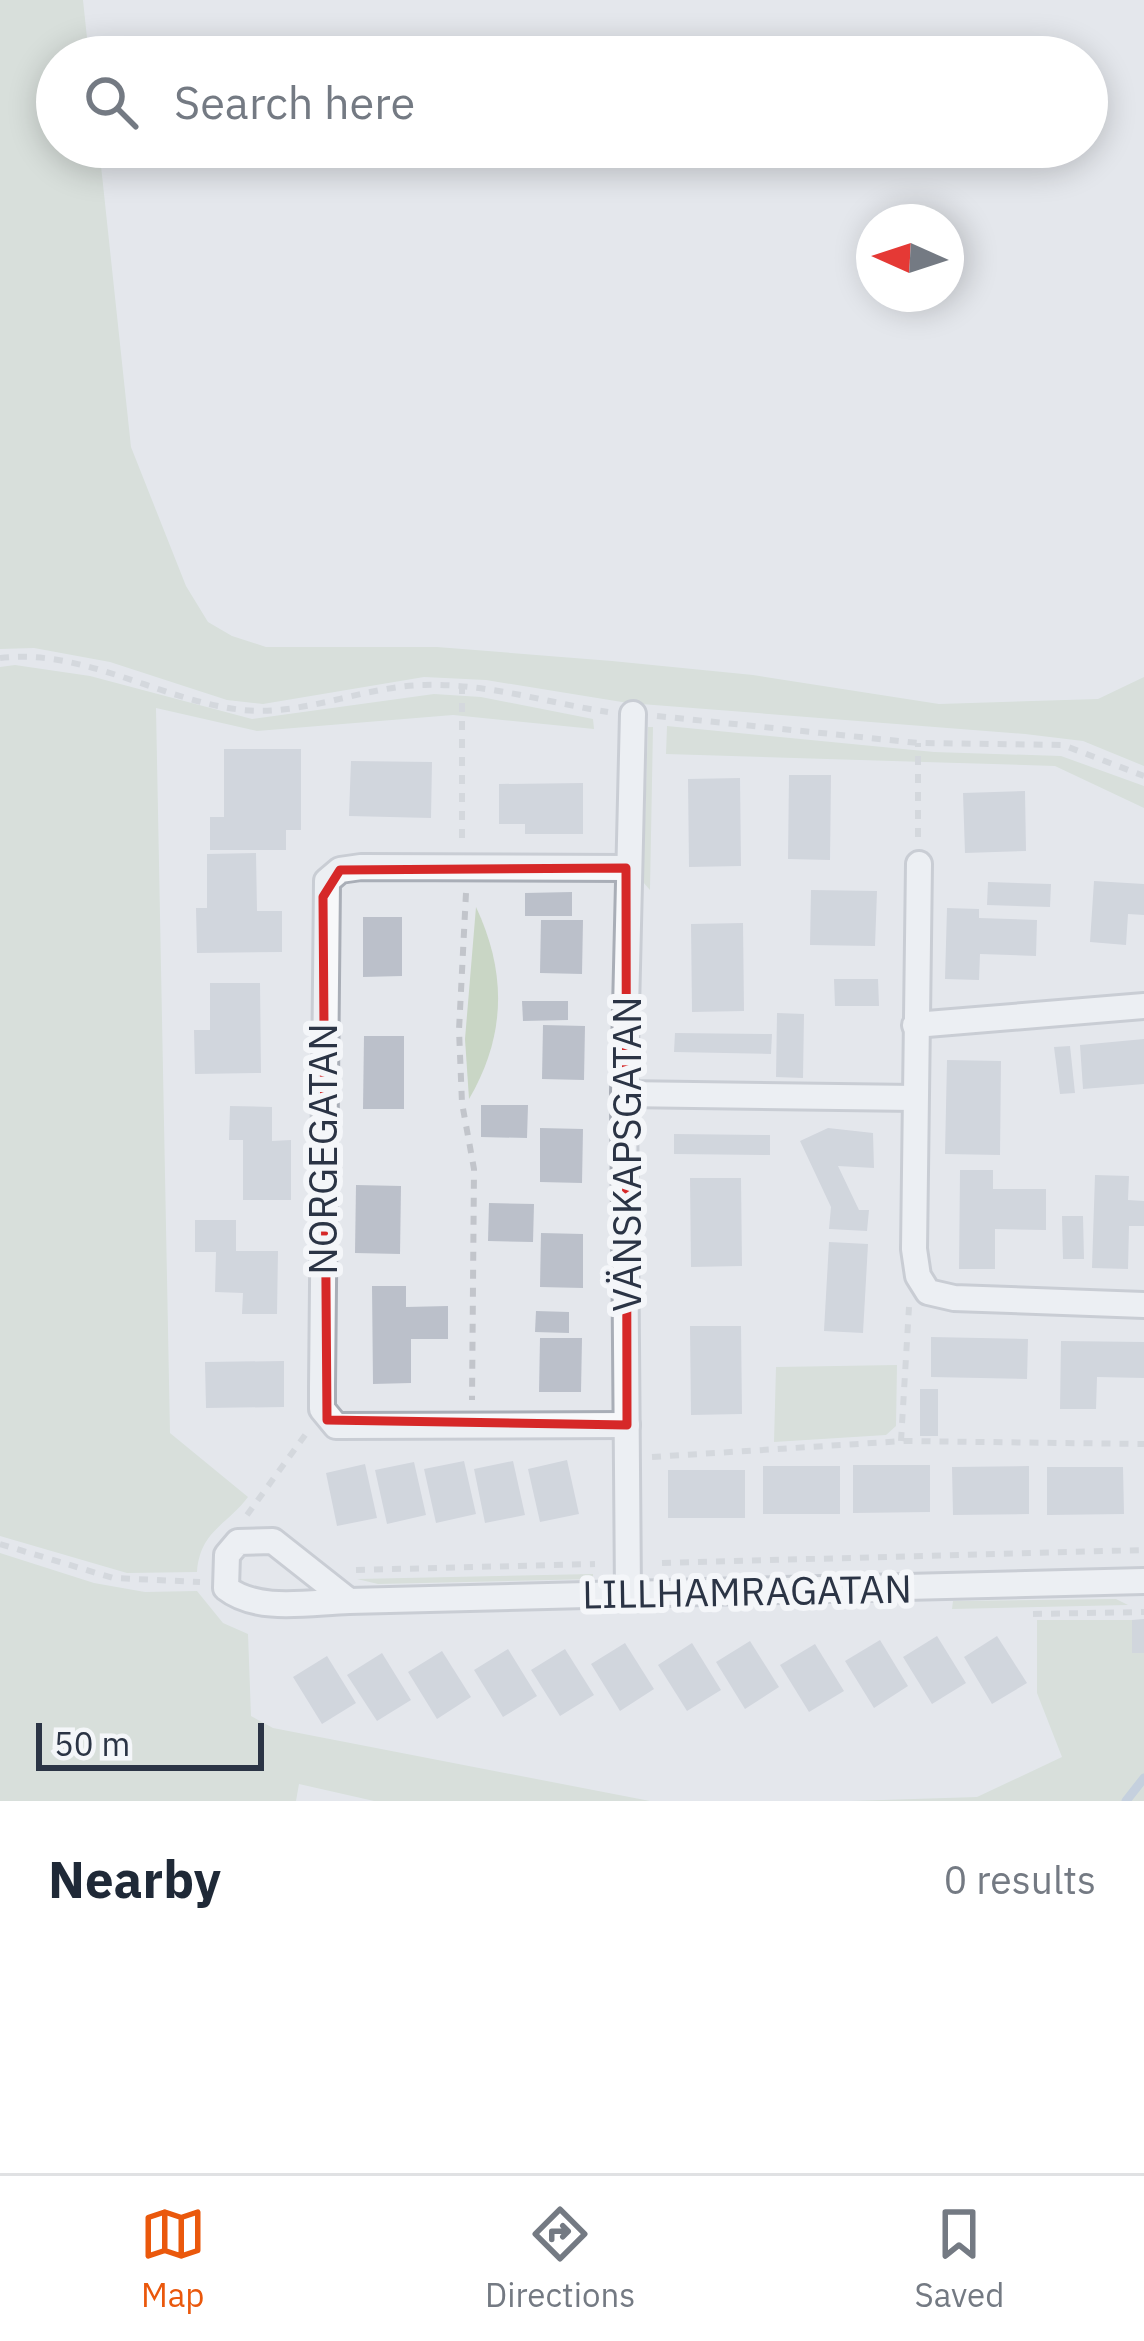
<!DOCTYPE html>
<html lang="en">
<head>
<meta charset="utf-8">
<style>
  body { margin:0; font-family:"IBM Plex Sans",sans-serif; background:#f2f2f3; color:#1f2937 }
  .compass { position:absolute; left:856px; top:204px; width:108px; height:108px; border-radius:50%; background:#fff; box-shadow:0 6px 30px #0003; rotate:273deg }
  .scale { position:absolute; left:36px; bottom:30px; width:228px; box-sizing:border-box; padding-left:12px; border:6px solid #2b3445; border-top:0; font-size:33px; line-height:42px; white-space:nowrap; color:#2b3445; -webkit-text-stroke:9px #f4f6f9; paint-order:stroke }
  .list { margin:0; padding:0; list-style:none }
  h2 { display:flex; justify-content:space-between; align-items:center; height:156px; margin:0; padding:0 48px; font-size:51px }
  h2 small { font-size:39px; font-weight:400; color:#747a83 }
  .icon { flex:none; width:66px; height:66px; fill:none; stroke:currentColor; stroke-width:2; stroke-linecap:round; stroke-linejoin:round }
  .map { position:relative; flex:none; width:1144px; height:1801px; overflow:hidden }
  .search { position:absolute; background:#fff; box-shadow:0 6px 30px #0003; left:36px; right:36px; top:36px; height:132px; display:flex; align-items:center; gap:30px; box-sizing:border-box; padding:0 42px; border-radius:66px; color:#747a83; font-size:45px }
  .sheet { height:372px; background:#fff }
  nav { display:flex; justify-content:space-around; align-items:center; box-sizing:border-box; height:168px; border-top:3px solid #e0e1e3; background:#fff; font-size:33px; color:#747a83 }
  nav a { display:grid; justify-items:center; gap:6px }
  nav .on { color:#ea580c }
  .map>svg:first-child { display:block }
  .green { fill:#c9d6c5 }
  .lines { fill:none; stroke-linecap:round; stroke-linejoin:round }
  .stream { stroke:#9fb4cc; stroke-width:9 }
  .building { fill:#bbc0ca }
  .street-casing { stroke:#a9aeb7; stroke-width:30 }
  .path { stroke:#c2c5cb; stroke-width:6; stroke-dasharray:9 9; stroke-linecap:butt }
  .street { stroke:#f7f8fa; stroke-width:24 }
  .marked { fill:none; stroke:#d62828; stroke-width:9; stroke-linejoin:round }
  .labels { text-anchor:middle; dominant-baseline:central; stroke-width:12; stroke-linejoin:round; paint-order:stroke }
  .street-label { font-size:39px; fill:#2b3445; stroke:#f4f6f9 }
</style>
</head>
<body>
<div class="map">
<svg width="1144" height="1801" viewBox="0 0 1144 1801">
  <rect width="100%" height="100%" fill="#e4e7ec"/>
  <!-- green -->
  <g class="green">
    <polygon points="0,0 83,0 89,57 57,57 57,147 99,147 131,447 186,586 208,622 232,636 266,647 437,647 612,661 753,675 939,704 1098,699 1144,677 1144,766 1083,741 1025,734 628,703 486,680 424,677 263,704 227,700 110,662 34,648 0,649"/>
    <path d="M15 665 90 676 252 719 434 694 481 697 593 719 594 729 453 715 257 731 156 708 170 1433 248 1497C226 1526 200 1531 197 1572L127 1573 0 1536V667Z"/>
    <polygon points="667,726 934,752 1061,756 1144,786 1144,808 1055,766 666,754"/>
    <polygon points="648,727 653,727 650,890 643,882"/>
    <path d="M476 907C507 973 506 1036 469 1099L465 1039Z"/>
    <polygon points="897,1365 896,1426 886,1435 774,1442 776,1367"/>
    <polygon points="0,1553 94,1583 145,1592 197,1591 223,1623 248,1634 251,1716 273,1728 650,1801 374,1801 299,1784 296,1801 0,1801"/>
    <polygon points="593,1574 593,1579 378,1584 357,1579"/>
    <polygon points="1116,1599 1128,1605 952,1609 953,1601"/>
    <polygon points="1037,1620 1132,1620 1132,1652 1144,1653 1144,1801 850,1801 977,1797 1062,1757 1037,1693"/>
  </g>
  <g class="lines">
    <!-- stream -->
    <polyline class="stream" points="1126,1801 1144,1778"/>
  </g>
  <!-- building -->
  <g class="building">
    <polygon points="224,749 301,749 301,830 286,830 286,850 210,850 210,817 224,817"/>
    <polygon points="351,761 432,762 431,818 349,816"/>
    <polygon points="789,775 831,775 830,860 788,859"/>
    <polygon points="740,778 741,866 689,867 688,779"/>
    <polygon points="583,783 583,834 525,834 525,824 499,824 499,784"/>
    <polygon points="1025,791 1026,851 965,853 963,793"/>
    <polygon points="256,853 257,911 282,911 282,952 197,953 196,908 207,908 207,854"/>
    <polygon points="1094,881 1144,884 1144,915 1128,914 1126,945 1090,942"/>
    <polygon points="988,882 1051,884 1050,907 987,905"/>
    <polygon points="811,890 877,891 875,946 810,945"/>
    <polygon points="572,892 572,916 525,916 525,893"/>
    <polygon points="947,908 979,909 979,918 1037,920 1036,956 980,954 979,980 945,979"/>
    <polygon points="363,917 402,917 402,976 363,977"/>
    <polygon points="541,920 583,920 582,974 540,973"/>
    <polygon points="743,923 744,1011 692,1012 691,924"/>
    <polygon points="834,979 878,979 879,1006 835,1006"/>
    <polygon points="210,983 260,983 261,1073 195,1074 194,1030 210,1030"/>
    <polygon points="522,1001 568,1001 568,1020 523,1021"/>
    <polygon points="777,1013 804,1014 803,1078 776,1077"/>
    <polygon points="543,1025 585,1026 584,1080 542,1079"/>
    <polygon points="675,1033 772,1034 771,1054 674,1052"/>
    <polygon points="364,1036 404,1036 404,1109 363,1109"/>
    <polygon points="1144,1039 1144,1084 1083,1089 1080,1045"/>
    <polygon points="1070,1046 1075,1093 1060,1094 1054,1047"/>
    <polygon points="947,1060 1001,1061 1000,1155 945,1154"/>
    <polygon points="481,1105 528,1105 527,1138 481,1137"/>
    <polygon points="230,1106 272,1107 272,1141 291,1140 291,1200 243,1200 243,1140 229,1140"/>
    <polygon points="540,1128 583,1129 582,1183 540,1182"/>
    <polygon points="828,1128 873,1133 874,1168 838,1166 859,1210 869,1210 867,1231 829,1229 831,1207 800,1141"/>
    <polygon points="674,1134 770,1135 770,1155 674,1154"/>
    <polygon points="960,1170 993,1170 993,1189 1046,1189 1046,1230 995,1229 995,1269 959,1269"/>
    <polygon points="1095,1175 1129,1176 1128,1200 1144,1201 1144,1226 1129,1226 1128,1269 1092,1268"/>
    <polygon points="690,1178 741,1178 742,1266 691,1267"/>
    <polygon points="356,1185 401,1186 400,1254 355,1253"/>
    <polygon points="489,1203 534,1204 533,1242 488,1241"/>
    <polygon points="1062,1216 1083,1216 1084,1259 1063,1259"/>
    <polygon points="195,1220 236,1220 236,1251 278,1251 277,1314 242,1314 243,1293 215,1292 216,1252 195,1252"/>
    <polygon points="541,1233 583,1234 583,1288 540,1287"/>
    <polygon points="829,1242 868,1244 863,1333 824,1331"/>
    <polygon points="372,1286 406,1286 406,1307 448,1306 448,1339 411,1339 411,1383 373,1384"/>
    <polygon points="536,1311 569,1312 569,1333 535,1332"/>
    <polygon points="690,1326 741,1326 742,1414 691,1415"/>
    <polygon points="931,1337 1028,1339 1027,1379 931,1377"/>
    <polygon points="540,1338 582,1338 581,1392 539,1392"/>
    <polygon points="1061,1341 1144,1342 1144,1378 1097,1377 1096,1409 1060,1409"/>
    <polygon points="284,1361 284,1407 206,1408 205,1362"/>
    <rect x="920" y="1389" width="18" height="47"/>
    <polygon points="567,1460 579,1514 540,1522 528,1469"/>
    <polygon points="464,1461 476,1514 436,1523 424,1469"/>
    <polygon points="513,1461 525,1515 485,1523 474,1469"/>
    <polygon points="414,1462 426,1515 387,1524 375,1470"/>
    <polygon points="365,1464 377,1518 337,1526 326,1473"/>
    <polygon points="853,1465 930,1465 930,1512 853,1513"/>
    <rect x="763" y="1466" width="77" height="48"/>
    <polygon points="1029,1466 1029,1514 953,1515 952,1467"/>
    <polygon points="1047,1467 1123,1467 1124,1514 1047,1515"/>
    <rect x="668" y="1470" width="77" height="48"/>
    <polygon points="1144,1619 1144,1653 1132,1653 1132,1620"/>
    <polygon points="937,1636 966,1683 932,1704 903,1657"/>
    <polygon points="997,1636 1027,1683 992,1704 964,1657"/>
    <polygon points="880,1640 908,1686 874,1708 845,1661"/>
    <polygon points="750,1641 779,1687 745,1709 716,1662"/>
    <polygon points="625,1643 654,1689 620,1711 591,1664"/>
    <polygon points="692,1643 721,1690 687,1711 658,1665"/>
    <polygon points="815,1644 844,1691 809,1712 780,1665"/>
    <polygon points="508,1649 537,1696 503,1717 474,1670"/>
    <polygon points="565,1649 594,1695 560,1716 531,1670"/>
    <polygon points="442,1651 471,1697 437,1719 408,1672"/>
    <polygon points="382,1653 411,1700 377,1721 347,1675"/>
    <polygon points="327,1656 356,1703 322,1724 293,1677"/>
  </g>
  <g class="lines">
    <!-- street casing -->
    <g class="street-casing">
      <g id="street">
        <polyline points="919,864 914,1249 918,1276 928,1292 954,1298 1144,1305"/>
        <polyline points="626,868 361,867 340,870 327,881 322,1387 322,1409 336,1426 627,1425"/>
        <polyline points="915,1025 1144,1006"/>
        <polyline points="624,1094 915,1098"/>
        <polyline points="628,1594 624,1094 633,714"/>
        <path d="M349 1601 273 1541 238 1542 227 1555 226 1588C258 1613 310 1602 349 1601L1144 1581"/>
      </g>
    </g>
    <!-- path -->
    <g class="path">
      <path d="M0 658C84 648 161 701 243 710 305 716 364 686 425 685 487 683 548 703 608 712"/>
      <polyline points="462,685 462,844"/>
      <polyline points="657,716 918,743 1063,745 1144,776"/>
      <polyline points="918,837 918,743"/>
      <polyline points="466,893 459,1030 462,1103 474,1169 472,1400"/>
      <polyline points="901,1441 909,1307"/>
      <polyline points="652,1457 904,1441 1144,1444"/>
      <polyline points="247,1515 308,1431"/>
      <polyline points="0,1544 113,1578 200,1582"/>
      <polyline points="662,1563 1144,1550"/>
      <polyline points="356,1570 595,1564"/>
      <polyline points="1033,1614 1144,1612"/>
    </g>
    <!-- street -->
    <use href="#street" class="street"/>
  </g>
  <!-- marked area -->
  <path d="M0 0H1144V1801H0ZM626 868 627 1425 327 1420 323 897 340 870Z" fill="#e4e7ec" fill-opacity=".55" fill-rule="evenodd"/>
  <path class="marked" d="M626 868 627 1425 327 1420 323 897 340 870Z"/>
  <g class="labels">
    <!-- street labels -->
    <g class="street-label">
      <text transform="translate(322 1149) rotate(-90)">NORGEGATAN</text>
      <text transform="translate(626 1154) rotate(-90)">VÄNSKAPSGATAN</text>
      <text transform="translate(747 1591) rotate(-1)">LILLHAMRAGATAN</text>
    </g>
  </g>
</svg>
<svg class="compass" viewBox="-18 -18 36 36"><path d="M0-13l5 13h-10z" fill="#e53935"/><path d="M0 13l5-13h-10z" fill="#747a83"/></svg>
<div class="scale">50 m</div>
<div class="search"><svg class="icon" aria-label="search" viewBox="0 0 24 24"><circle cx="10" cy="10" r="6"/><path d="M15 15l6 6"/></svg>Search here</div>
</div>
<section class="sheet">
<h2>Nearby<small>0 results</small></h2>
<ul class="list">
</ul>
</section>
<nav>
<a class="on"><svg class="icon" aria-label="map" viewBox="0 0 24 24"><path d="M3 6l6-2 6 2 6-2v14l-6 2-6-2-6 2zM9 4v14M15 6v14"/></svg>Map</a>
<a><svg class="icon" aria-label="directions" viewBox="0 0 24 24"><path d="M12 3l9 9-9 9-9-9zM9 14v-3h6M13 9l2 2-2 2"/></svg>Directions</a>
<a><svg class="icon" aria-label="saved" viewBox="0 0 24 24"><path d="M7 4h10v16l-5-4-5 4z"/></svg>Saved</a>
</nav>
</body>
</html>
